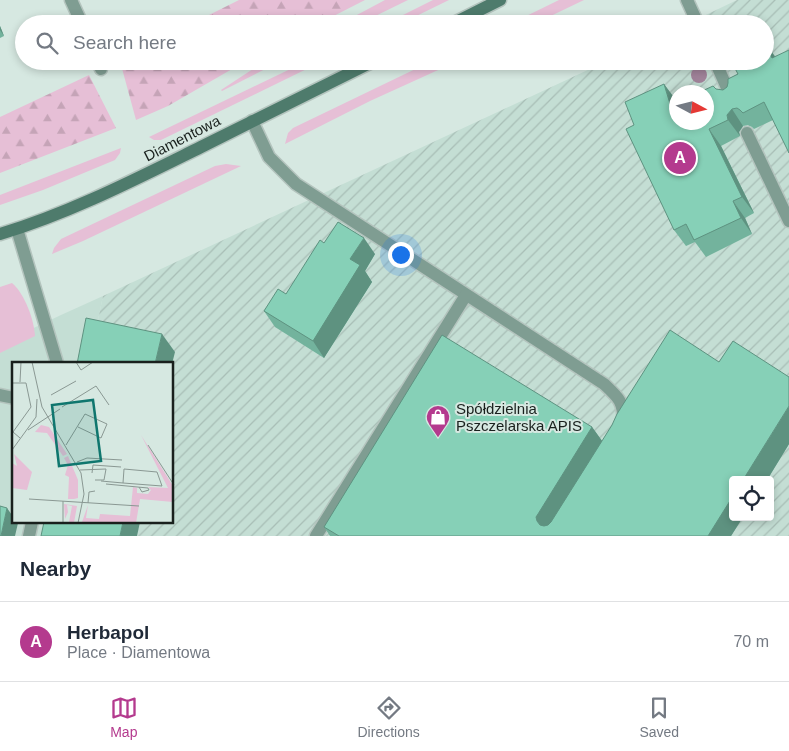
<!DOCTYPE html>
<html lang="en">
<head>
<meta charset="utf-8">
<style>
  body { margin:0; font-family:Arial,sans-serif; background:#f2f2f3; color:#1f2937 }
  .controls { position:absolute; right:15px; bottom:15px; display:grid; overflow:hidden; border-radius:5px; box-shadow:0 2px 8px #0003 }
  .controls button { width:45px; height:45px; display:grid; place-items:center; padding:0; border:0; border-bottom:1px solid #e0e1e3; background:#fff; color:#1f2937; font:25px sans-serif }
  .compass { position:absolute; left:669px; top:85px; width:45px; height:45px; border-radius:50%; background:#fff; box-shadow:0 2px 8px #0003; rotate:97deg }
  .you { position:absolute; left:400px; top:254px; width:18px; height:18px; margin:-12px; border:4px solid #fff; border-radius:50%; background:#1a73e8; box-shadow:0 0 0 8px #1a73e833 }
  .badge { display:grid; place-items:center; width:32px; height:32px; border-radius:50%; background:#b43a8e; color:#fff; font-size:16px; font-weight:700 }
  .pin { position:absolute; translate:-50% -50%; border:2px solid #fff; box-shadow:0 1px 5px #0006 }
  .list { margin:0; padding:0; list-style:none }
  h2 { display:flex; justify-content:space-between; align-items:center; height:65px; margin:0; padding:0 20px; font-size:21px }
  h2 small { font-size:16px; font-weight:400; color:#747a83 }
  .list li { display:grid; grid-template-columns:32px 1fr auto; gap:15px; align-items:center; box-sizing:border-box; height:80px; padding:0 20px; border-top:1px solid #e0e1e3 }
  .list b { display:block; font-size:19px; white-space:nowrap }
  .list p { margin:0; font-size:16px; white-space:nowrap; color:#747a83 }
  .list em { font-size:16px; font-style:normal; color:#747a83 }
  .icon { flex:none; width:28px; height:28px; fill:none; stroke:currentColor; stroke-width:2; stroke-linecap:round; stroke-linejoin:round }
  .map { position:relative; flex:none; width:789px; height:536px; overflow:hidden }
  .search { position:absolute; background:#fff; box-shadow:0 2px 8px #0003; left:15px; right:15px; top:15px; height:55px; display:flex; align-items:center; gap:12px; box-sizing:border-box; padding:0 18px; border-radius:28px; color:#747a83; font-size:19px }
  .sheet { height:145px; background:#fff }
  nav { display:flex; justify-content:space-around; align-items:center; box-sizing:border-box; height:70px; border-top:1px solid #e0e1e3; background:#fff; font-size:14px; color:#747a83 }
  nav a { display:grid; justify-items:center; gap:2px }
  nav .on { color:#b43a8e }
  .map>svg:first-child { display:block }
  .built { fill:#c4ded4 }
  .industrial { fill:url(#industrial-furrows); fill-rule:evenodd }
  .grass { fill:#e6bfd6 }
  .forest { fill:url(#forest-firs) }
  .lines { fill:none; stroke-linecap:round; stroke-linejoin:round }
  .lane-casing { stroke:#b4c4be; stroke-width:15 }
  .secondary-casing { stroke:#b4c4be; stroke-width:15 }
  .lane { stroke:#7f9d92; stroke-width:12 }
  .secondary { stroke:#4e7b6c; stroke-width:12 }
  .tree { fill:#a1839a }
  .wall { fill:#73b39d }
  .shaded-wall { fill:#5e9280 }
  .building { fill:#86d0b7; stroke:#5e9280 }
  .labels { text-anchor:middle; dominant-baseline:central; stroke-width:4; stroke-linejoin:round; paint-order:stroke }
  .street-label { font-size:15px; fill:#19201d; stroke:#d6e8e1 }
  .poi-label { font-size:15px; fill:#19201d; stroke:#d6e8e1; text-anchor:start }
  .inset-road { fill:none; stroke:#8a9893; stroke-width:1 }
  .view { fill:#0f766e; fill-opacity:0.15; stroke:#0f766e; stroke-width:2.5 }
  .inset-edge { fill:none; stroke:#19201d; stroke-width:2.5 }
</style>
</head>
<body>
<div class="map">
<svg width="789" height="536" viewBox="0 0 789 536">
  <defs>
    <pattern id="industrial-furrows" width="10" height="10" patternUnits="userSpaceOnUse" patternTransform="scale(1.25)"><rect width="10" height="10" fill="#c4ded4"/><path d="M-1 1l2-2M0 10L10 0M9 11l2-2" fill="none" stroke="#a8beb6"/></pattern>
    <pattern id="forest-firs" width="22" height="20" patternUnits="userSpaceOnUse" patternTransform="scale(1.25)"><rect width="22" height="20" fill="#e6bfd6"/><path d="M5 1l3.5 6h-7zM16 11l3.5 6h-7z" fill="#c5a4b7"/></pattern>
  </defs>
  <rect width="100%" height="100%" fill="#d6e8e1"/>
  <!-- built -->
  <polygon class="built" points="103,296 89,363 14,363 14,522 56,522 53,536 0,536 0,344 61,315"/>
  <!-- industrial -->
  <path class="industrial" d="M737 0H789V536H53L56 522H172V363H89L103 296 607 61H765V24H687ZM676 92H706V122H676ZM733 480H770V517H733Z"/>
  <!-- grass -->
  <g class="grass">
    <polygon points="385,0 408,0 359,24 340,24"/>
    <polygon points="433,0 449,0 400,24 385,24"/>
    <polygon points="559,0 584,0 534,24 510,24"/>
    <polygon points="265,61 281,61 222,91 221,90"/>
    <polygon points="307,61 323,61 161,140 154,140 149,137"/>
    <polygon points="432,61 458,61 370,101 285,144 288,133 293,128"/>
    <polygon points="121,148 120,153 115,160 43,190 0,205 0,195"/>
    <polygon points="226,164 241,166 83,241 52,254 54,248 61,239 215,166"/>
    <path d="M12 283C25 294 34 320 35 336L0 353V287Z"/>
  </g>
  <!-- forest -->
  <g class="forest">
    <polygon points="239,0 365,0 318,24 191,24"/>
    <polygon points="120,61 246,61 168,106 136,120"/>
    <polygon points="89,75 116,128 0,173 0,117"/>
  </g>
  <g class="lines">
    <!-- lane casing -->
    <g class="lane-casing">
      <g id="lane">
        <polyline points="71,0 82,24"/>
        <polyline points="687,0 698,24"/>
        <polyline points="98,61 101,69"/>
        <polyline points="715,61 732,99"/>
        <path d="M252 121 269 157 296 184 604 384C619 398 623 401 624 422"/>
        <polyline points="747,133 789,221"/>
        <polyline points="17,229 57,363"/>
        <polyline points="0,395 14,398"/>
        <polyline points="29,536 32,522"/>
        <polyline points="316,536 466,295"/>
      </g>
    </g>
    <!-- secondary casing -->
    <g class="secondary-casing">
      <g id="secondary">
        <polyline points="452,24 500,0"/>
        <path d="M0 234C70 213 136 179 201 147 259 118 317 89 374 61"/>
      </g>
    </g>
    <!-- lane -->
    <use href="#lane" class="lane"/>
    <!-- secondary -->
    <use href="#secondary" class="secondary"/>
  </g>
  <!-- trees -->
  <circle class="tree" cx="699" cy="75" r="8"/>
  <!-- wall -->
  <g class="wall">
    <polygon points="0,26 4,36 0,38"/>
    <polygon points="765,43 775,57 773,120 754,129 752,127 748,125 743,126 739,132 740,136 721,146 754,213 745,218 752,234 706,257 695,242 686,246 674,230 634,125 664,84 676,102 676,122 716,89 723,90 727,87"/>
    <polygon points="324,243 375,254 365,271 372,282 324,358 275,327 264,311 286,294"/>
    <polygon points="592,427 602,441 789,444 767,480 733,480 733,517 743,517 731,536 330,536 324,527"/>
  </g>
  <!-- shaded-wall -->
  <g class="shaded-wall">
    <polygon points="0,26 4,36 0,30"/>
    <polygon points="765,43 777,59 772,58"/>
    <polygon points="664,84 676,100 676,114 671,107"/>
    <polygon points="732,109 743,126 739,132 740,136 728,120 727,115"/>
    <polygon points="709,129 721,146 754,213 742,197"/>
    <polygon points="733,201 745,218 752,234 741,218"/>
    <polygon points="364,238 375,254 365,271 372,282 324,358 313,341 350,259"/>
    <polygon points="162,334 175,352 172,364 155,364"/>
    <polygon points="789,406 789,444 767,480 743,480"/>
    <polygon points="592,427 605,445 549,535 537,521 536,517 538,514"/>
    <polygon points="733,496 733,517 743,517 731,536 708,536"/>
    <polygon points="7,508 14,518 14,522 17,522 18,523 15,536 1,536"/>
    <polygon points="123,522 140,522 137,536 120,536"/>
  </g>
  <!-- building -->
  <g class="building">
    <polygon points="765,43 772,58 789,50 789,153 764,102 743,113 740,110 737,108 732,109 727,115 728,120 709,129 742,197 733,201 741,218 694,240 686,224 674,230 626,129 634,125 625,102 664,84 671,107 676,104 676,122 706,122 706,92 700,92 713,86 716,89 723,90 727,87 728,83 728,79 738,74 731,61 765,61"/>
    <polygon points="338,222 364,238 350,259 360,265 313,341 264,311 278,289 286,294 320,240 324,243"/>
    <polygon points="86,318 162,334 155,364 77,364"/>
    <polygon points="670,330 719,362 733,341 789,377 789,406 743,480 733,480 733,496 708,536 339,536 324,527 442,335 592,427 538,514 536,517 537,521 540,525 544,526 548,525 551,522 612,425 617,414"/>
    <polygon points="0,506 7,508 1,536 0,536"/>
    <polygon points="44,522 123,522 120,536 41,536"/>
  </g>
  <!-- icons -->
  <defs>
    <g id="shop-pin" transform="scale(1.25)"><path d="M0 17L-7.5 6A9.5 9.5 0 1 1 7.5 6Z" fill="#b43a8e" stroke="#d6e8e1"/><path d="M-5-2.5h2.3a2.7 3.5 0 0 1 5.4 0H5L5.5 6h-11ZM-1.5-2.5h3a1.5 2.3 0 0 0-3 0Z" fill="#fff"/></g>
  </defs>
  <g fill-rule="evenodd">
    <use href="#shop-pin" x="438" y="417"/>
  </g>
  <g class="labels">
    <!-- street labels -->
    <g class="street-label">
      <text transform="translate(182 138) rotate(-27)">Diamentowa</text>
    </g>
    <!-- poi labels -->
    <g class="poi-label">
      <text x="456" y="408">Spółdzielnia<tspan x="456" dy="17">Pszczelarska APIS</tspan></text>
    </g>
  </g>
  <!-- overview -->
  <g transform="translate(12 362)">
    <rect width="161" height="161" fill="#d6e8e1"/>
    <path d="M129 73 161 124V140L128 137 124 161 70 160 76 143 74 156 87 157 88 152 118 154 121 125 125 126V131L136 132 139 128 136 125 156 126ZM2 92 20 110 15 128 0 126V101L5 104ZM52 142 65 144 62 161H52L57 160 60 144 55 143 56 150 53 157Z" fill="#e6bfd6"/>
    <path d="M29 63 37 65 55 92 51 94 35 71 23 70ZM56 94 66 118V136L62 137H56L57 115 53 113 56 103 52 96Z" fill="#e6bfd6"/>
    <path class="inset-road" d="M20 0 30 45 69 111 72 132 66 161M64 0 69 8 81 0M8 20 9 0M0 21H14L19 45 1 70 8 76M39 33 64 19M50 45 84 24 97 43M16 68 48 47M54 83 73 52 95 62 89 76 66 65M136 83 162 123M0 88 24 55 25 37M65 100 75 96 110 98M112 107 145 110 150 124 111 121ZM68 108 94 107 92 118H83M80 111 81 103 109 105M89 119 111 121M94 122 136 126 137 128 130 130 127 125M17 137 127 144M76 141 77 130 83 129M51 161V139"/>
    <path class="view" d="M81 38 89 99 47 104 40 43Z"/>
    <rect width="161" height="161" class="inset-edge"/>
  </g>
</svg>
<div class="controls">
<button><svg class="icon" aria-label="locate" viewBox="0 0 24 24"><circle cx="12" cy="12" r="6"/><path d="M12 2v4M12 18v4M2 12h4M18 12h4"/></svg></button>
</div>
<svg class="compass" viewBox="-18 -18 36 36"><path d="M0-13l5 13h-10z" fill="#e53935"/><path d="M0 13l5-13h-10z" fill="#747a83"/></svg>
<div class="you"></div>
<div class="pin badge" style="left:680px;top:158px">A</div>
<div class="search"><svg class="icon" aria-label="search" viewBox="0 0 24 24"><circle cx="10" cy="10" r="6"/><path d="M15 15l6 6"/></svg>Search here</div>
</div>
<section class="sheet">
<h2>Nearby<small></small></h2>
<ul class="list">
<li><span class="badge">A</span><div><b>Herbapol</b><p>Place · Diamentowa</p></div><em>70 m</em></li>
</ul>
</section>
<nav>
<a class="on"><svg class="icon" aria-label="map" viewBox="0 0 24 24"><path d="M3 6l6-2 6 2 6-2v14l-6 2-6-2-6 2zM9 4v14M15 6v14"/></svg>Map</a>
<a><svg class="icon" aria-label="directions" viewBox="0 0 24 24"><path d="M12 3l9 9-9 9-9-9zM9 14v-3h6M13 9l2 2-2 2"/></svg>Directions</a>
<a><svg class="icon" aria-label="saved" viewBox="0 0 24 24"><path d="M7 4h10v16l-5-4-5 4z"/></svg>Saved</a>
</nav>
</body>
</html>
